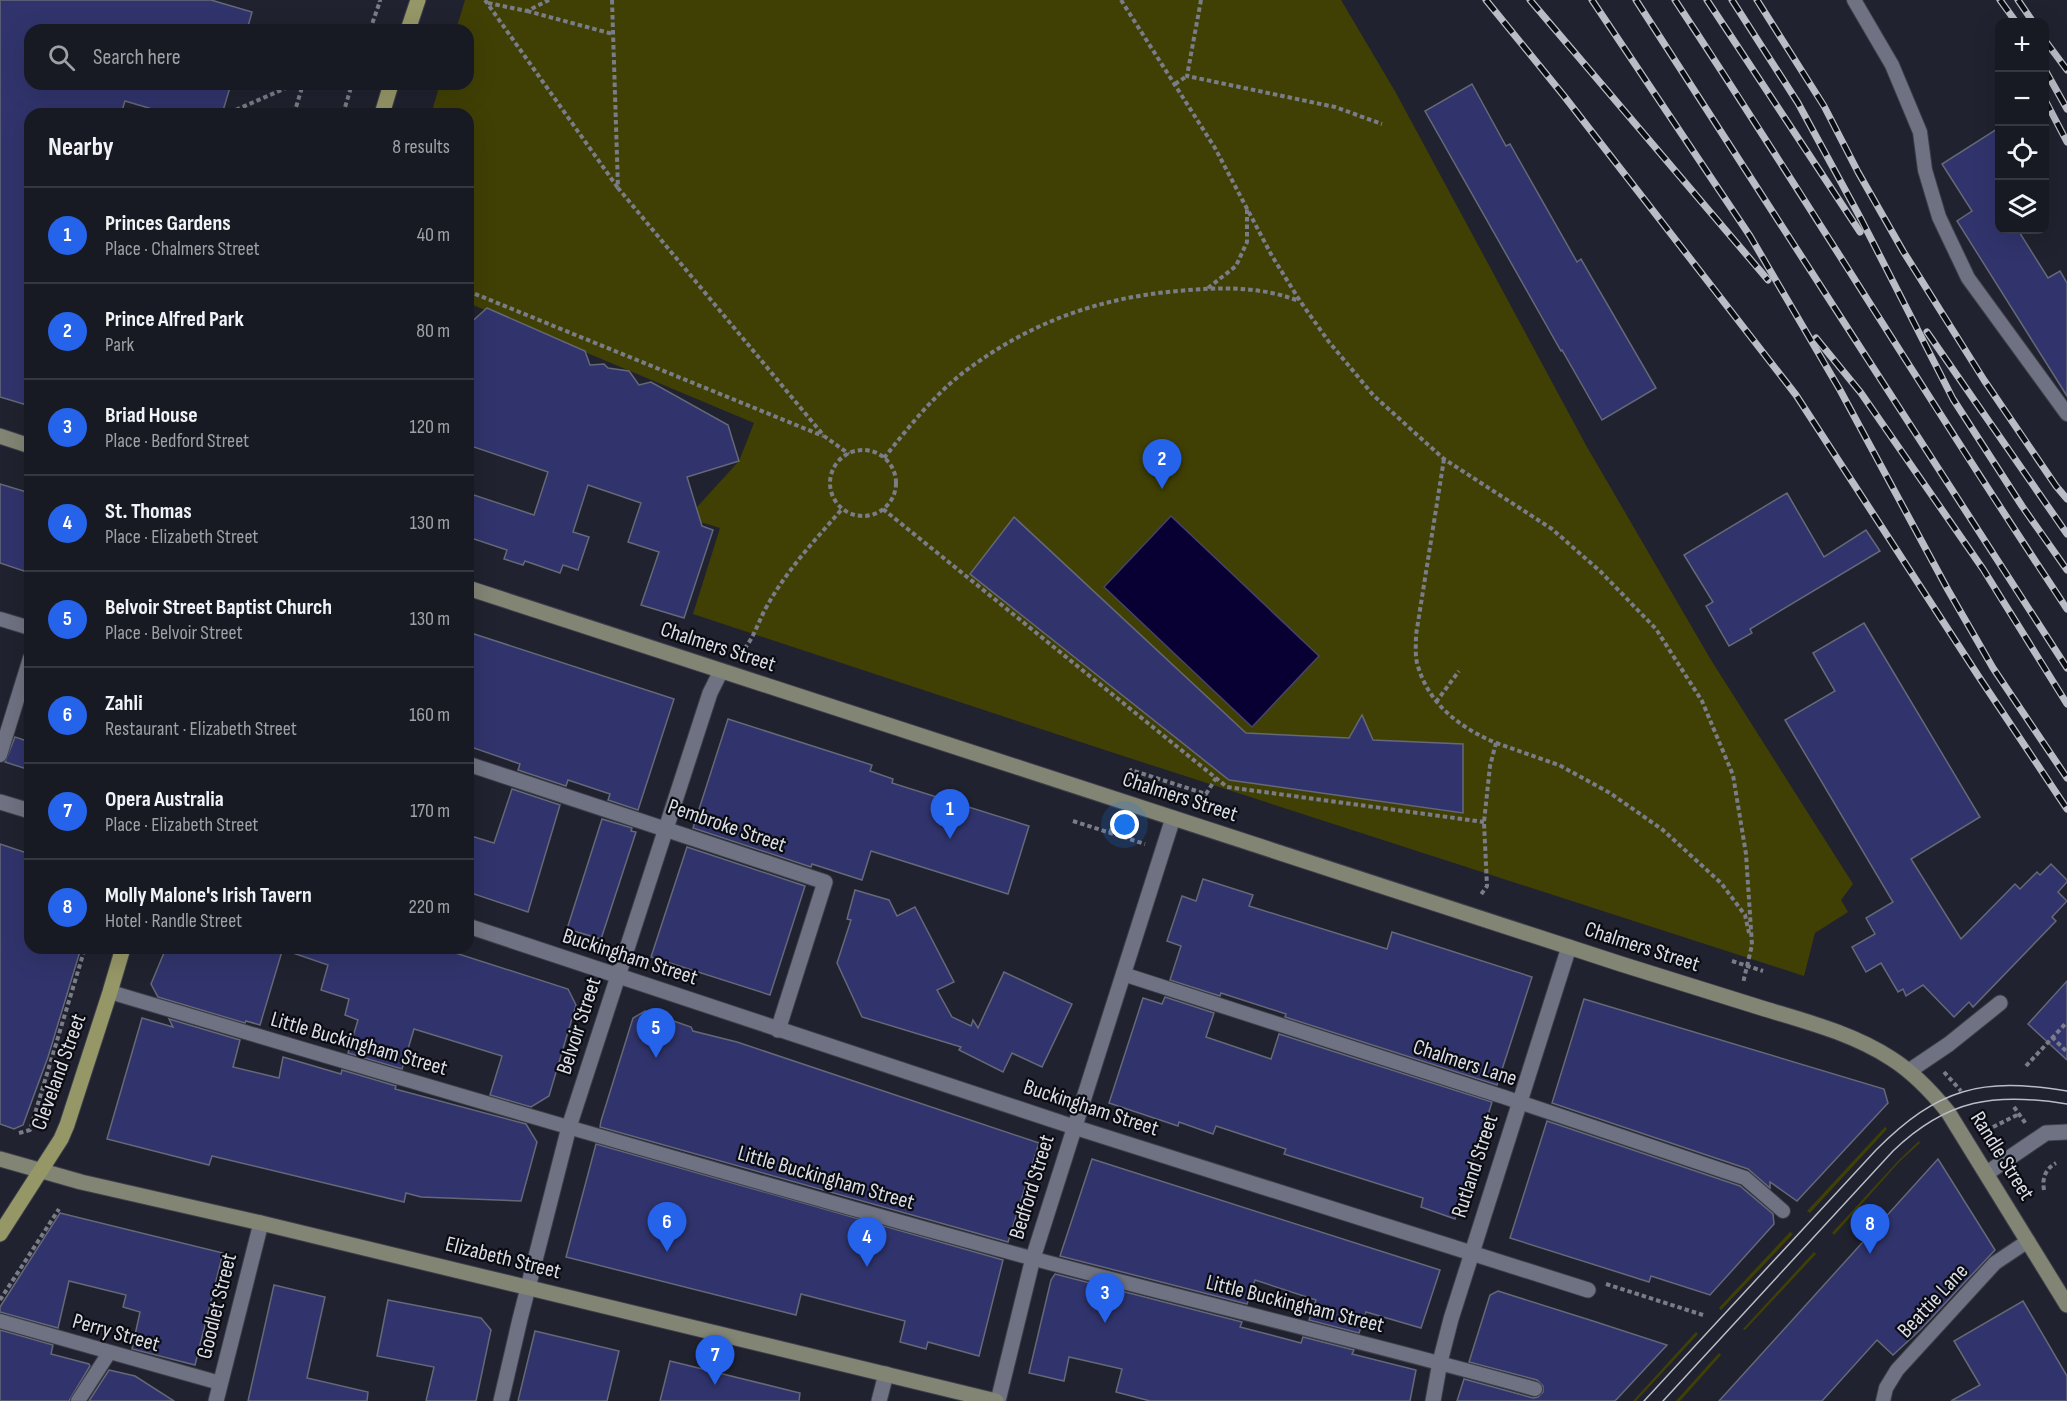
<!DOCTYPE html>
<html lang="en">
<head>
<meta charset="utf-8">
<style>
  body { margin:0; font-family:"Sofia Sans Condensed",sans-serif; background:#21232b; color:#f1f3f6 }
  .controls { position:absolute; right:18px; top:18px; display:grid; overflow:hidden; border-radius:12px; box-shadow:0 6px 24px #0002 }
  .controls button { width:54px; height:54px; display:grid; place-items:center; padding:0; border:0; border-bottom:2px solid #363841; background:#181a23; color:#f1f3f6; font:30px sans-serif }
  .you { position:absolute; left:1125px; top:825px; width:21px; height:21px; margin:-15px; border:4px solid #fff; border-radius:50%; background:#1a73e8; box-shadow:0 0 0 9px #1a73e833 }
  .badge { display:grid; place-items:center; width:39px; height:39px; border-radius:50%; background:#2563eb; color:#fff; font-size:20px; font-weight:700 }
  .pin { position:absolute; translate:-50% -50px; filter:drop-shadow(0 2px 3px #0008) }
  .pin::after { content:''; position:absolute; top:32px; width:21px; height:18px; background:inherit; clip-path:polygon(0 0,100% 0,50% 100%) }
  .list { margin:0; padding:0; list-style:none }
  h2 { display:flex; justify-content:space-between; align-items:center; height:78px; margin:0; padding:0 24px; font-size:26px }
  h2 small { font-size:20px; font-weight:400; color:#9fa1a6 }
  .list li { display:grid; grid-template-columns:39px 1fr auto; gap:18px; align-items:center; box-sizing:border-box; height:96px; padding:0 24px; border-top:2px solid #363841 }
  .list b { display:block; font-size:22px; white-space:nowrap }
  .list p { margin:0; font-size:20px; white-space:nowrap; color:#9fa1a6 }
  .list em { font-size:20px; font-style:normal; color:#9fa1a6 }
  .icon { flex:none; width:33px; height:33px; fill:none; stroke:currentColor; stroke-width:2; stroke-linecap:round; stroke-linejoin:round }
  .map { position:relative; flex:none; width:2067px; height:1401px; overflow:hidden }
  .search { position:absolute; background:#181a23; box-shadow:0 6px 24px #0002; left:24px; top:24px; width:450px; height:66px; display:flex; align-items:center; gap:15px; box-sizing:border-box; padding:0 21px; border-radius:18px; color:#9fa1a6; font-size:22px }
  .panel { position:absolute; background:#181a23; box-shadow:0 6px 24px #0002; left:24px; top:108px; width:450px; height:846px; border-radius:18px }
  .map>svg:first-child { display:block }
  .green { fill:#404005 }
  .water { fill:#080033; stroke:#484369; stroke-width:1.5 }
  .building { fill:#31346c; stroke:#656877; stroke-width:1.5 }
  .lines { fill:none; stroke-linecap:round; stroke-linejoin:round }
  .lane-casing { stroke:#3c3e49; stroke-width:16 }
  .street-casing { stroke:#3c3e49; stroke-width:17 }
  .secondary-casing { stroke:#3c3e49; stroke-width:17 }
  .primary-casing { stroke:#3c3e49; stroke-width:17 }
  .path { stroke:#7a7c87; stroke-width:4; stroke-dasharray:4.5 3; stroke-linecap:butt }
  .lane { stroke:#6f7282; stroke-width:14 }
  .street { stroke:#6f7282; stroke-width:15 }
  .secondary { stroke:#828574; stroke-width:15 }
  .primary { stroke:#969767; stroke-width:15 }
  .tram { stroke:#babcc6; stroke-width:1.5 }
  .rail-casing { stroke:#babcc6; stroke-width:7 }
  .rail { stroke:#0b0c12; stroke-width:4.5; stroke-dasharray:14; stroke-linecap:butt }
  .labels { text-anchor:middle; dominant-baseline:central; stroke-width:4.5; stroke-linejoin:round; paint-order:stroke }
  .street-label { font-size:22px; fill:#dcdee7; stroke:#0b0c12 }
</style>
</head>
<body>
<div class="map">
<svg width="2067" height="1401" viewBox="0 0 2067 1401">
  <rect width="100%" height="100%" fill="#20222f"/>
  <!-- green -->
  <g class="green">
    <polygon points="465,0 1341,0 1396,93 1587,447 1711,660 1853,884 1841,900 1848,912 1815,933 1804,976 1114,753 693,614 720,528 687,518 739,461 754,423 468,303 468,114 431,114 440,84 468,84 468,30 456,30"/>
    <polygon points="1885,1127 1887,1129 1810,1213 1807,1211"/>
    <polygon points="1919,1141 1920,1143 1900,1161 1834,1235 1832,1233 1899,1160"/>
    <polygon points="1790,1232 1793,1234 1721,1310 1719,1308"/>
    <polygon points="1814,1252 1816,1254 1745,1330 1743,1329"/>
    <polygon points="1696,1332 1698,1334 1636,1401 1633,1401"/>
    <polygon points="1719,1353 1721,1355 1680,1401 1676,1401"/>
  </g>
  <!-- water -->
  <polygon class="water" points="1171,516 1319,656 1252,727 1104,587"/>
  <!-- building -->
  <g class="building">
    <polygon points="0,0 211,0 252,12 247,30 30,30 30,84 231,84 222,114 169,114 125,101 121,114 30,114 30,406 0,397"/>
    <polygon points="1472,84 1506,146 1510,144 1577,262 1581,259 1656,388 1602,420 1562,350 1561,351 1425,111"/>
    <polygon points="2000,127 2000,230 2018,230 2048,278 2060,271 2067,283 2067,396 1957,221 1972,211 1942,164"/>
    <polygon points="487,308 585,351 590,365 604,364 608,368 629,371 639,385 651,382 728,425 739,461 687,477 702,526 713,530 684,618 641,605 659,552 628,542 641,503 588,485 573,532 589,537 578,570 563,565 560,573 525,561 523,565 504,559 507,550 468,537 468,493 534,515 548,472 468,445 468,325"/>
    <polygon points="0,484 30,493 30,573 0,563"/>
    <polygon points="1787,493 1824,557 1866,530 1880,551 1750,629 1752,633 1729,646 1706,606 1713,602 1684,555"/>
    <polygon points="1014,517 1246,733 1349,738 1362,715 1373,740 1463,744 1463,813 1229,780 970,574"/>
    <polygon points="1864,623 1980,817 1911,859 1961,939 2015,884 2020,889 2037,872 2040,875 2051,864 2067,880 2067,882 2058,892 2067,901 2052,917 2056,921 1973,1007 1969,1002 1954,1017 1923,985 1906,996 1903,989 1898,992 1881,963 1866,972 1852,947 1875,934 1866,918 1893,902 1785,720 1835,691 1813,653"/>
    <polygon points="468,632 674,699 638,810 608,800 610,794 568,780 566,786 518,770 520,764 468,746"/>
    <polygon points="728,719 872,765 870,771 893,779 892,783 1029,826 1008,894 871,851 862,880 812,864 811,867 693,828"/>
    <polygon points="15,737 30,742 30,770 5,762"/>
    <polygon points="512,789 560,805 528,912 468,892 468,835 494,843"/>
    <polygon points="602,819 632,828 631,831 636,832 601,939 567,929"/>
    <polygon points="0,844 30,854 30,948 81,948 48,1057 23,1125 14,1129 0,1124"/>
    <polygon points="687,847 805,886 770,995 651,957"/>
    <polygon points="1203,879 1253,895 1249,906 1387,949 1392,932 1532,977 1497,1085 1285,1017 1286,1014 1221,993 1220,996 1170,980 1181,946 1167,941 1182,896 1196,901"/>
    <polygon points="855,890 889,900 897,916 915,907 954,982 937,990 952,1017 971,1026 973,1020 978,1028 1004,972 1072,1004 1042,1067 1012,1053 1003,1072 959,1050 961,1047 862,1017 837,963 851,920 847,919"/>
    <polygon points="166,948 283,948 260,1025 246,1021 245,1023 158,997 151,984"/>
    <polygon points="291,948 440,948 568,989 576,1005 549,1096 531,1107 490,1095 502,1056 414,1029 402,1069 348,1053 358,1020 345,1015 349,999 321,990 328,965 290,952"/>
    <polygon points="2067,981 2067,1060 2028,1024"/>
    <polygon points="1165,997 1214,1013 1206,1037 1271,1059 1279,1034 1492,1102 1455,1219 1421,1207 1423,1198 1284,1154 1286,1149 1216,1126 1213,1134 1179,1122 1178,1126 1109,1103 1143,998 1162,1004"/>
    <polygon points="1584,999 1884,1089 1888,1103 1797,1201 1770,1182 1770,1188 1748,1169 1552,1103"/>
    <polygon points="645,1011 691,1027 693,1031 737,1042 1039,1143 1008,1242 600,1127 601,1121 633,1018"/>
    <polygon points="142,1018 173,1027 169,1019 240,1040 233,1067 279,1078 283,1057 341,1074 342,1070 396,1086 395,1089 526,1124 537,1142 521,1201 421,1197 406,1193 404,1202 212,1156 209,1165 107,1139"/>
    <polygon points="1547,1121 1740,1186 1773,1214 1774,1224 1710,1295 1651,1276 1649,1282 1510,1238"/>
    <polygon points="596,1144 1003,1260 979,1356 928,1342 926,1349 900,1342 905,1321 801,1294 796,1315 566,1257"/>
    <polygon points="1092,1159 1440,1270 1421,1328 1366,1312 1359,1333 1309,1320 1316,1300 1255,1280 1247,1304 1060,1256"/>
    <polygon points="1938,1159 1995,1250 1920,1330 1893,1355 1877,1340 1822,1401 1719,1401"/>
    <polygon points="60,1213 223,1253 195,1365 132,1349 140,1312 123,1307 126,1295 69,1281 58,1328 0,1312 0,1307"/>
    <polygon points="1055,1274 1242,1322 1240,1327 1271,1335 1301,1343 1303,1337 1354,1350 1352,1354 1416,1370 1410,1401 1150,1401 1116,1392 1122,1369 1069,1357 1064,1381 1029,1373 1051,1280"/>
    <polygon points="274,1285 325,1297 307,1378 368,1392 367,1401 248,1401"/>
    <polygon points="1498,1291 1593,1321 1667,1345 1615,1401 1457,1401 1464,1379 1533,1398 1538,1397 1543,1392 1543,1386 1537,1380 1469,1362 1490,1295"/>
    <polygon points="388,1300 481,1318 491,1330 476,1401 426,1401 434,1367 377,1356"/>
    <polygon points="2023,1301 2067,1376 2067,1401 1951,1401 1980,1385 1954,1341"/>
    <polygon points="0,1330 53,1345 51,1354 89,1364 90,1366 69,1401 0,1401"/>
    <polygon points="535,1331 619,1351 607,1401 518,1401"/>
    <polygon points="670,1361 800,1393 799,1401 660,1401"/>
    <polygon points="109,1370 135,1376 174,1401 89,1401"/>
  </g>
  <g class="lines">
    <!-- lane casing -->
    <g class="lane-casing">
      <g id="lane">
        <polyline points="1854,0 1892,65 1920,132 1925,170 1939,217 1968,278 2067,414"/>
        <polyline points="0,619 30,628"/>
        <polyline points="0,755 30,658"/>
        <polyline points="1123,974 1504,1097 1745,1178 1783,1211"/>
        <path d="M110 992C417 1083 723 1174 1031 1258 1199 1303 1368 1342 1535 1389"/>
        <polyline points="0,1321 220,1383"/>
        <polyline points="78,1401 109,1353"/>
        <polyline points="1883,1401 1886,1388 1897,1370 1995,1263 2028,1241"/>
      </g>
    </g>
    <!-- street casing -->
    <g class="street-casing">
      <g id="street">
        <polyline points="468,764 825,882 778,1030"/>
        <polyline points="0,802 30,811"/>
        <polyline points="468,926 1074,1127 1588,1290"/>
        <polyline points="1909,1071 1949,1044 2000,1003"/>
        <polyline points="1987,1173 2046,1133 2067,1132"/>
        <polyline points="216,1401 261,1223"/>
        <polyline points="501,1401 520,1319 569,1127 710,693 721,671"/>
        <polyline points="879,1401 886,1374"/>
        <polyline points="998,1401 1033,1258 1173,818"/>
        <polyline points="1433,1401 1440,1362 1451,1319 1569,947"/>
      </g>
    </g>
    <!-- secondary casing -->
    <g class="secondary-casing">
      <g id="secondary">
        <polyline points="0,436 30,446"/>
        <path d="M468 588 1621 964C1669 979 1717 994 1765 1009 1808 1022 1854 1034 1892 1059 1914 1073 1931 1091 1948 1112L2067 1305"/>
        <polyline points="0,1159 81,1182 261,1223 996,1401"/>
      </g>
    </g>
    <!-- primary casing -->
    <g class="primary-casing">
      <g id="primary">
        <polyline points="408,30 418,0"/>
        <polyline points="382,114 391,84"/>
        <polyline points="0,1234 61,1139 67,1125 110,992 123,948"/>
      </g>
    </g>
    <!-- path -->
    <g class="path">
      <polyline points="485,0 618,188"/>
      <polyline points="612,0 618,188 824,436 849,454"/>
      <polyline points="1121,0 1215,148 1272,256 1300,301 1329,342 1374,396 1444,459 1552,529 1601,572 1656,629 1702,701 1733,775 1746,854 1752,945 1743,983"/>
      <polyline points="1201,0 1187,76 1335,107 1382,124"/>
      <polyline points="488,3 527,11 549,0"/>
      <polyline points="527,11 613,34"/>
      <polyline points="370,30 380,1 379,0"/>
      <polyline points="1175,84 1187,76"/>
      <polyline points="230,114 231,112 295,84"/>
      <polyline points="294,114 303,84"/>
      <polyline points="343,114 352,84"/>
      <polyline points="1208,288 1236,266 1247,242 1247,209"/>
      <polyline points="468,291 823,436"/>
      <circle cx="863" cy="483" r="33"/>
      <path d="M884 458C908 428 933 396 964 372 1029 323 1097 298 1178 291 1220 287 1260 286 1299 301"/>
      <path d="M1444 459 1416 635C1416 644 1415 654 1417 663 1428 704 1459 727 1496 743L1490 766 1484 822 1487 886 1480 896"/>
      <polyline points="883,509 1227,787 1484,822"/>
      <path d="M739 654C754 641 757 623 767 606 787 570 815 540 842 509"/>
      <polyline points="1436,702 1459,671"/>
      <polyline points="1496,743 1559,765 1610,793 1663,830 1721,883 1745,915 1749,933"/>
      <polyline points="1128,781 1131,770 1206,794 1216,778"/>
      <polyline points="1073,821 1145,844"/>
      <polyline points="1110,833 1115,820"/>
      <polyline points="1732,961 1763,971"/>
      <polyline points="2052,1037 2067,1052"/>
      <polyline points="2026,1066 2067,1022"/>
      <polyline points="1944,1072 1961,1091"/>
      <polyline points="2014,1107 2026,1124"/>
      <polyline points="1993,1127 2019,1114"/>
      <polyline points="19,1133 30,1130 85,948"/>
      <path d="M2044 1190C2042 1179 2045 1169 2056 1163"/>
      <polyline points="1606,1284 1703,1315"/>
      <polyline points="0,1300 59,1209"/>
    </g>
    <!-- lane -->
    <use href="#lane" class="lane"/>
    <!-- street -->
    <use href="#street" class="street"/>
    <!-- secondary -->
    <use href="#secondary" class="secondary"/>
    <!-- primary -->
    <use href="#primary" class="primary"/>
    <!-- tram -->
    <g class="tram">
      <path d="M1644 1401 1876 1150C1938 1088 1981 1077 2067 1091"/>
      <path d="M1663 1401 1893 1151C1947 1099 1995 1092 2067 1104"/>
    </g>
    <!-- rail casing -->
    <g class="rail-casing">
      <g id="rail">
        <polyline points="1486,0 1564,96 1796,395 1979,677 2067,809"/>
        <polyline points="1530,0 1768,280"/>
        <polyline points="1592,0 1750,236 1840,390 1948,590 1993,668 2067,778"/>
        <polyline points="1636,0 2067,668"/>
        <path d="M1675 0C1808 201 1933 408 2067 609"/>
        <polyline points="1707,0 1860,232"/>
        <polyline points="1732,0 1798,103 1861,219 1953,399 2022,506 2067,570"/>
        <polyline points="1757,0 1824,106 1858,172 1903,251 1984,380 2056,486 2067,499"/>
        <polyline points="2000,0 2016,22"/>
        <polyline points="2018,0 2033,22"/>
        <polyline points="2044,39 2067,70"/>
        <polyline points="2044,68 2067,109"/>
        <polyline points="2044,98 2067,142"/>
        <polyline points="1927,332 2067,534"/>
        <polyline points="1816,338 1861,393 1983,569 2067,704"/>
      </g>
    </g>
    <!-- rail -->
    <use href="#rail" class="rail"/>
  </g>
  <g class="labels">
    <!-- street labels -->
    <g class="street-label">
      <text transform="translate(718 647) rotate(18)">Chalmers Street</text>
      <text transform="translate(1180 797) rotate(18)">Chalmers Street</text>
      <text transform="translate(727 826) rotate(19)">Pembroke Street</text>
      <text transform="translate(1642 947) rotate(18)">Chalmers Street</text>
      <text transform="translate(630 957) rotate(18)">Buckingham Street</text>
      <text transform="translate(579 1026) rotate(-72)">Belvoir Street</text>
      <text transform="translate(359 1044) rotate(16)">Little Buckingham Street</text>
      <text transform="translate(1465 1063) rotate(18)">Chalmers Lane</text>
      <text transform="translate(59 1072) rotate(-70)">Cleveland Street</text>
      <text transform="translate(1091 1108) rotate(18)">Buckingham Street</text>
      <text transform="translate(2002 1156) rotate(58)">Randle Street</text>
      <text transform="translate(1475 1166) rotate(-72)">Rutland Street</text>
      <text transform="translate(826 1178) rotate(16)">Little Buckingham Street</text>
      <text transform="translate(1032 1187) rotate(-73)">Bedford Street</text>
      <text transform="translate(503 1258) rotate(14)">Elizabeth Street</text>
      <text transform="translate(1933 1301) rotate(-47)">Beattie Lane</text>
      <text transform="translate(1295 1304) rotate(14)">Little Buckingham Street</text>
      <text transform="translate(217 1306) rotate(-76)">Goodlet Street</text>
      <text transform="translate(116 1333) rotate(16)">Perry Street</text>
    </g>
  </g>
</svg>
<div class="controls">
<button>+</button>
<button>−</button>
<button><svg class="icon" aria-label="locate" viewBox="0 0 24 24"><circle cx="12" cy="12" r="6"/><path d="M12 2v4M12 18v4M2 12h4M18 12h4"/></svg></button>
<button><svg class="icon" aria-label="layers" viewBox="0 0 24 24"><path d="M12 4l9 5-9 5-9-5zM3 14l9 5 9-5"/></svg></button>
</div>
<div class="you"></div>
<div class="pin badge" style="left:950px;top:839px">1</div>
<div class="pin badge" style="left:1162px;top:489px">2</div>
<div class="pin badge" style="left:1105px;top:1323px">3</div>
<div class="pin badge" style="left:867px;top:1267px">4</div>
<div class="pin badge" style="left:656px;top:1058px">5</div>
<div class="pin badge" style="left:667px;top:1252px">6</div>
<div class="pin badge" style="left:715px;top:1385px">7</div>
<div class="pin badge" style="left:1870px;top:1254px">8</div>
<div class="search"><svg class="icon" aria-label="search" viewBox="0 0 24 24"><circle cx="10" cy="10" r="6"/><path d="M15 15l6 6"/></svg>Search here</div>
<section class="panel">
<h2>Nearby<small>8 results</small></h2>
<ul class="list">
<li><span class="badge">1</span><div><b>Princes Gardens</b><p>Place · Chalmers Street</p></div><em>40 m</em></li>
<li><span class="badge">2</span><div><b>Prince Alfred Park</b><p>Park</p></div><em>80 m</em></li>
<li><span class="badge">3</span><div><b>Briad House</b><p>Place · Bedford Street</p></div><em>120 m</em></li>
<li><span class="badge">4</span><div><b>St. Thomas</b><p>Place · Elizabeth Street</p></div><em>130 m</em></li>
<li><span class="badge">5</span><div><b>Belvoir Street Baptist Church</b><p>Place · Belvoir Street</p></div><em>130 m</em></li>
<li><span class="badge">6</span><div><b>Zahli</b><p>Restaurant · Elizabeth Street</p></div><em>160 m</em></li>
<li><span class="badge">7</span><div><b>Opera Australia</b><p>Place · Elizabeth Street</p></div><em>170 m</em></li>
<li><span class="badge">8</span><div><b>Molly Malone's Irish Tavern</b><p>Hotel · Randle Street</p></div><em>220 m</em></li>
</ul>
</section>
</div>
</body>
</html>
